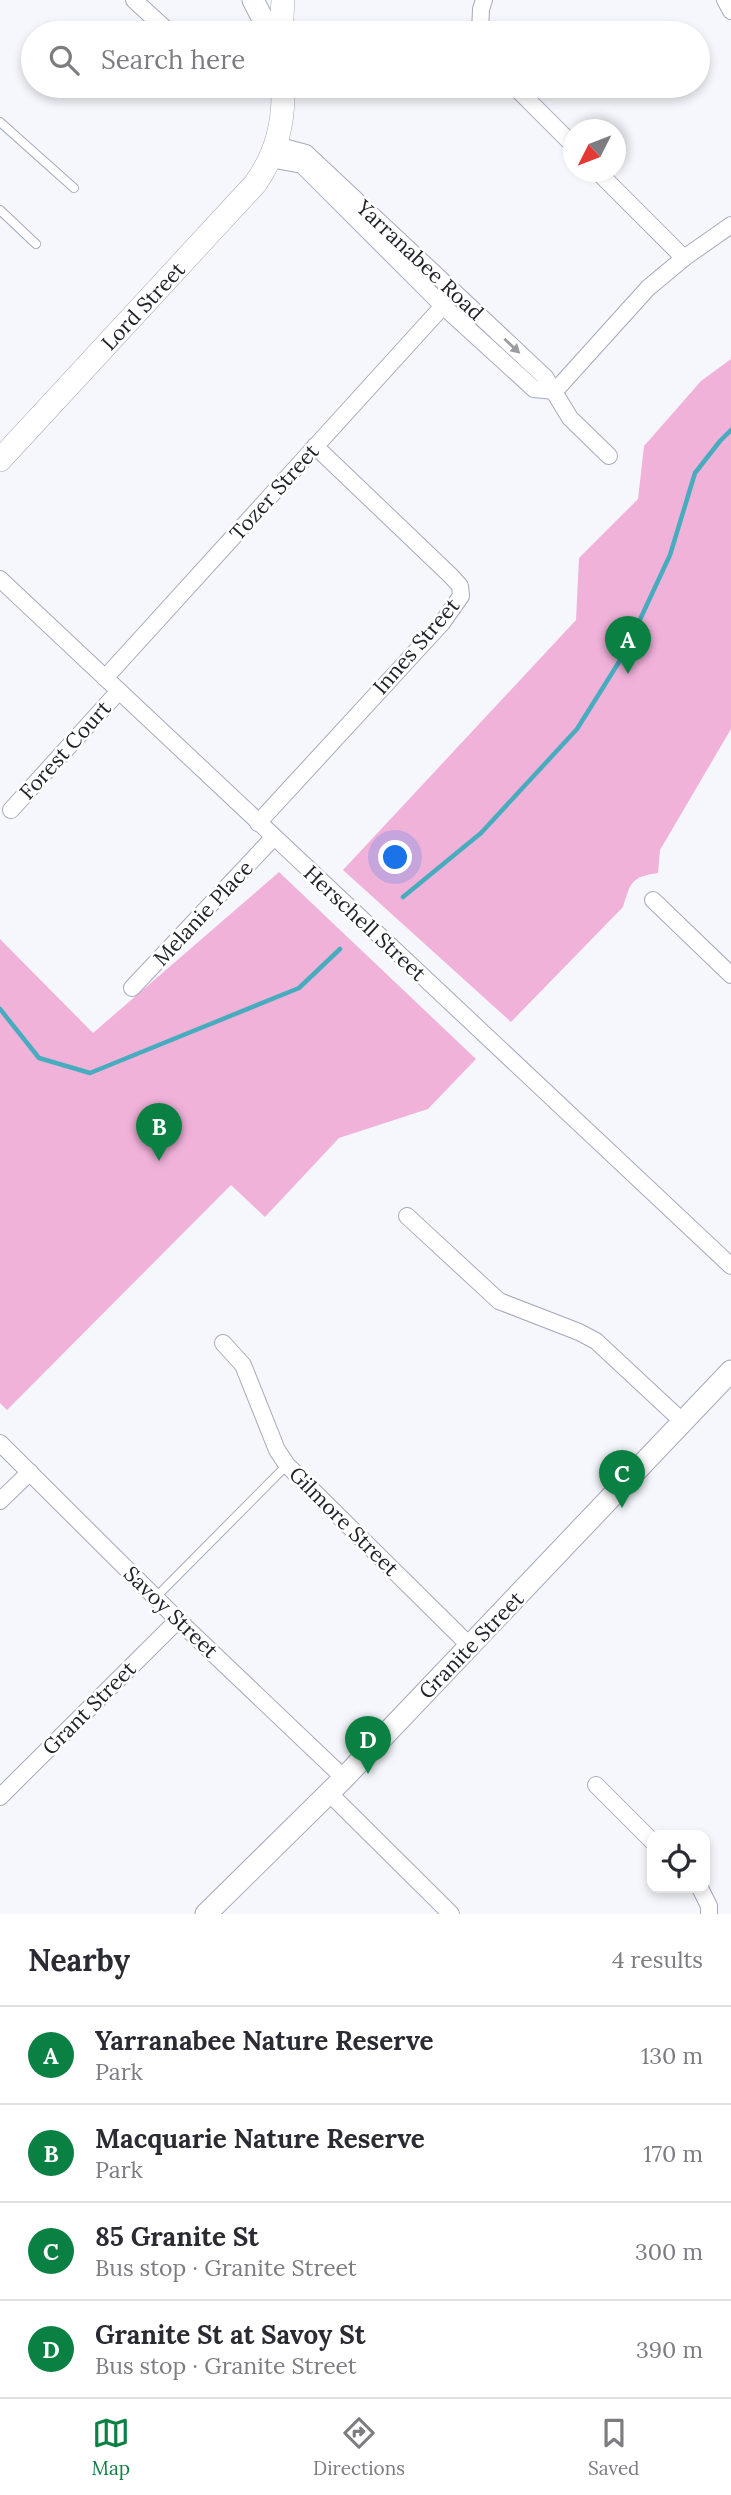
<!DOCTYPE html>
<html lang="en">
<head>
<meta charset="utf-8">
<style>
  body { margin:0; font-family:Lora,serif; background:#f2f2f3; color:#2b2b33 }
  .controls { position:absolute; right:21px; bottom:21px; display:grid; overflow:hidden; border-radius:14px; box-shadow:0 4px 10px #0003 }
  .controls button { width:63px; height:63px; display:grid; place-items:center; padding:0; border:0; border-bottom:2px solid #e1e1e2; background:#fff; color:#2b2b33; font:35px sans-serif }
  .compass { position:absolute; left:563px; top:119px; width:63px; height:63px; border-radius:50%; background:#fff; box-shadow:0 4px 10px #0003; rotate:228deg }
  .you { position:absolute; left:396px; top:858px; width:24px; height:24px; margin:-18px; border:5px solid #fff; border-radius:50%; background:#1a73e8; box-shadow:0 0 0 10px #1a73e833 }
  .badge { display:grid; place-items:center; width:46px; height:46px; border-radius:50%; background:#0b8043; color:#fff; font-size:23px; font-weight:700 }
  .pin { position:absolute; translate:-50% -58px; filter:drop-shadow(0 2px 4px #0008) }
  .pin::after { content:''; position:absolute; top:37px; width:24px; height:21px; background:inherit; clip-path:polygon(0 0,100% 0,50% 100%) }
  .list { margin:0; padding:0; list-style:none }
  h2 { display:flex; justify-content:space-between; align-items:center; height:91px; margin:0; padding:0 28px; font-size:30px }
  h2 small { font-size:23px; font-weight:400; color:#7c7c81 }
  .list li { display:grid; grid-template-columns:46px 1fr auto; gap:21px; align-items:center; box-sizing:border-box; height:98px; padding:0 28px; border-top:2px solid #e1e1e2 }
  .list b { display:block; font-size:26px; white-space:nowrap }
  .list p { margin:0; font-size:23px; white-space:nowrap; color:#7c7c81 }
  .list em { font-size:23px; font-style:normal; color:#7c7c81 }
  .icon { flex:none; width:38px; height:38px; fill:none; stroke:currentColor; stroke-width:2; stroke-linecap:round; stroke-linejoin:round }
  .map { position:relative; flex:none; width:731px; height:1914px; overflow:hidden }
  .search { position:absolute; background:#fff; box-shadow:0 4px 10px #0003; left:21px; right:21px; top:21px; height:77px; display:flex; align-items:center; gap:18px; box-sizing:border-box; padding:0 24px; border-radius:38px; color:#7c7c81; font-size:26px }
  .sheet { height:483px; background:#fff }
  nav { display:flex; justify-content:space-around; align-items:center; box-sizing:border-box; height:98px; border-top:2px solid #e1e1e2; background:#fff; font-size:19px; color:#7c7c81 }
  nav a { display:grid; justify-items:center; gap:4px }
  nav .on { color:#0b8043 }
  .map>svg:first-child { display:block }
  .green { fill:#f1b2da }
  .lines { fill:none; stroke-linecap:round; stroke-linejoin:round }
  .stream { stroke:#47adbe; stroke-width:4.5 }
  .service-casing { stroke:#a5a9be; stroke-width:10 }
  .minor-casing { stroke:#a5a9be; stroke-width:18 }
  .tertiary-casing { stroke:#a5a9be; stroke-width:23 }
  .secondary-casing { stroke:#a5a9be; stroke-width:24 }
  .service { stroke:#fff; stroke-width:8 }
  .minor { stroke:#fff; stroke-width:16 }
  .tertiary { stroke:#fff; stroke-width:21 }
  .secondary { stroke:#fff; stroke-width:23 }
  .oneway { fill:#9b9ca0 }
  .labels { text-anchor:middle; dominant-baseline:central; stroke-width:5; stroke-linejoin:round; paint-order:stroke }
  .street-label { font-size:21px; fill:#21232b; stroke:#fff }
</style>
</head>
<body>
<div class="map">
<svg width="731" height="1914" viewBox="0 0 731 1914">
  <rect width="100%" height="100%" fill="#f6f7fc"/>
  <!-- green -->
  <g class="green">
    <path d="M731 359V729L660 850 658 873C631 877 631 882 623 907L511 1022 343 870 576 620 579 558 638 499 644 446 701 381Z"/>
    <polygon points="279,872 476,1059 428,1109 339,1138 265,1217 231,1185 7,1410 0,1403 0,939 93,1033"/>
  </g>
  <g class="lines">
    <!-- stream -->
    <g class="stream">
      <polyline points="403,897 481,833 577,729 624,654 670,555 695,473 720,441 731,430"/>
      <polyline points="0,1009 39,1058 90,1073 299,988 340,949"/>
    </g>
    <!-- service casing -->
    <g class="service-casing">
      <g id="service">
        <polyline points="0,122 74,188"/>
        <polyline points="0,210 36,244"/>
        <polyline points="156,1597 287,1465"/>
      </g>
    </g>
    <!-- minor casing -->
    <g class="minor-casing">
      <g id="minor">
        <polyline points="134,0 170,33"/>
        <polyline points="725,0 731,11"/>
        <polyline points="480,33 481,9 484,0"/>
        <polyline points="514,86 574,146"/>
        <polyline points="276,145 306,153 545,377 570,418 609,456"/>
        <polyline points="270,159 302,165 443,306 534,389 555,391"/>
        <polyline points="598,172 684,258"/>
        <polyline points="555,391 648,288 684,258 731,225"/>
        <polyline points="0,579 731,1266"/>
        <polyline points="105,678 443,306"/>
        <polyline points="11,810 119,691"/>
        <polyline points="258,823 442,623 461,596 460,586 451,576 315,446"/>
        <polyline points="653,900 731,975"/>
        <polyline points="132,988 273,838"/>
        <polyline points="407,1216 499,1301 579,1332 596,1341 683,1422"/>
        <polyline points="223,1343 243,1365 277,1450 287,1465 470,1646"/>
        <polyline points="0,1443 178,1620 344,1778"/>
        <polyline points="0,1501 30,1472"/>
        <polyline points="596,1785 652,1841"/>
        <polyline points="329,1793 451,1914"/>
        <polyline points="0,1797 178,1620"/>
        <polyline points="700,1888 709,1906 709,1914"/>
      </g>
    </g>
    <!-- tertiary casing -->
    <g class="tertiary-casing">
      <g id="tertiary">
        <polyline points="253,0 270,33"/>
        <polyline points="206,1914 344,1778 731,1371"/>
      </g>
    </g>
    <!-- secondary casing -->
    <g class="secondary-casing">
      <g id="secondary">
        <polyline points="281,33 283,0"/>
        <path d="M0 460 255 184C277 153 284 123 283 86"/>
      </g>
    </g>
    <!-- service -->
    <use href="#service" class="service"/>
    <!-- minor -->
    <use href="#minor" class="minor"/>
    <!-- tertiary -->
    <use href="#tertiary" class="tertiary"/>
    <!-- secondary -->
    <use href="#secondary" class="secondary"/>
  </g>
  <!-- one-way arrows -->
  <defs><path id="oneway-solid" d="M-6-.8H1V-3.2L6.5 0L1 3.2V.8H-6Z" transform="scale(1.75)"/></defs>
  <use class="oneway" href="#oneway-solid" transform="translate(512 346) rotate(43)"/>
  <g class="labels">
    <!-- street labels -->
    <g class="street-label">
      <text transform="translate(420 260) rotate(43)">Yarranabee Road</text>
      <text transform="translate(143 306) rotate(-47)">Lord Street</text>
      <text transform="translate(274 492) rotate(-48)">Tozer Street</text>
      <text transform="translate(416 646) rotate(-49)">Innes Street</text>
      <text transform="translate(65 750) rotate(-48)">Forest Court</text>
      <text transform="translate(203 913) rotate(-47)">Melanie Place</text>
      <text transform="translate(365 923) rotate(43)">Herschell Street</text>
      <text transform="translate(344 1521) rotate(45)">Gilmore Street</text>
      <text transform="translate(171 1612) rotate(44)">Savoy Street</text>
      <text transform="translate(471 1645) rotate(-46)">Granite Street</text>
      <text transform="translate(89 1708) rotate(-45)">Grant Street</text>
    </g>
  </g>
</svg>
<div class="controls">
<button><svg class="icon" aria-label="locate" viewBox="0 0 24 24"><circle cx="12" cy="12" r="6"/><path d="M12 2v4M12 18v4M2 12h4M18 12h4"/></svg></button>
</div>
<svg class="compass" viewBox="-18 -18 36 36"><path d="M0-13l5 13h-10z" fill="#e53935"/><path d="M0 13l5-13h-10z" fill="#7c7c81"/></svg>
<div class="you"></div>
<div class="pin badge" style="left:628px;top:674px">A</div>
<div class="pin badge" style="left:159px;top:1161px">B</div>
<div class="pin badge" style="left:622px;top:1508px">C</div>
<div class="pin badge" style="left:368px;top:1774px">D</div>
<div class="search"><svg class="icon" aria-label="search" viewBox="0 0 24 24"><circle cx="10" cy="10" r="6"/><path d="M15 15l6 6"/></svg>Search here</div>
</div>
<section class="sheet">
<h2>Nearby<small>4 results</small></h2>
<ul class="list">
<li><span class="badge">A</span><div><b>Yarranabee Nature Reserve</b><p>Park</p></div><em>130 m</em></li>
<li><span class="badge">B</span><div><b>Macquarie Nature Reserve</b><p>Park</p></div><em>170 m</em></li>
<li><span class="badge">C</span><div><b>85 Granite St</b><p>Bus stop · Granite Street</p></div><em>300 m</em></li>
<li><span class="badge">D</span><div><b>Granite St at Savoy St</b><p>Bus stop · Granite Street</p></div><em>390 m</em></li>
</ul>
</section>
<nav>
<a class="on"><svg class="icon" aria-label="map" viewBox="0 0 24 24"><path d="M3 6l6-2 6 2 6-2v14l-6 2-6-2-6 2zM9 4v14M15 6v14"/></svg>Map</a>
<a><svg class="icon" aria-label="directions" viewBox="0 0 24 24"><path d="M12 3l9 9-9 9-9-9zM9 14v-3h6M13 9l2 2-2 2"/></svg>Directions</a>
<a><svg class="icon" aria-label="saved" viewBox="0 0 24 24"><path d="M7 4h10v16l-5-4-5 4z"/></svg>Saved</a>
</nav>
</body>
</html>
